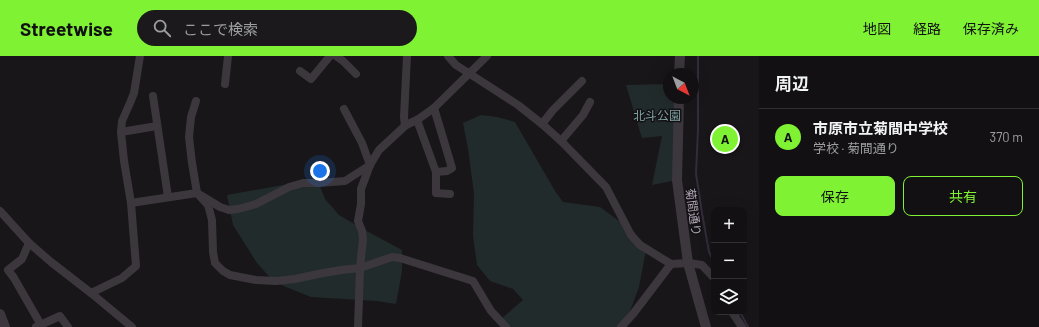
<!DOCTYPE html>
<html lang="ja">
<head>
<meta charset="utf-8">
<style>
  body { margin:0; font-family:Barlow,"Noto Sans JP",sans-serif; background:#1b191b; color:#f1f3f6 }
  .controls { position:absolute; right:12px; bottom:12px; display:grid; overflow:hidden; border-radius:8px; box-shadow:0 4px 16px #0002 }
  .controls button { width:36px; height:36px; display:grid; place-items:center; padding:0; border:0; border-bottom:1px solid #313032; background:#121012; color:#f1f3f6; font:20px sans-serif }
  .compass { position:absolute; left:663px; top:12px; width:36px; height:36px; border-radius:50%; background:#121012; box-shadow:0 4px 16px #0002; rotate:138deg }
  .you { position:absolute; left:320px; top:115px; width:14px; height:14px; margin:-10px; border:3px solid #fff; border-radius:50%; background:#1a73e8; box-shadow:0 0 0 6px #1a73e833 }
  .badge { display:grid; place-items:center; width:26px; height:26px; border-radius:50%; background:#7ff333; color:#111; font-size:13px; font-weight:700 }
  .pin { position:absolute; translate:-50% -50%; border:2px solid #fff; box-shadow:0 1px 4px #0006 }
  .list { margin:0; padding:0; list-style:none }
  h2 { display:flex; justify-content:space-between; align-items:center; height:52px; margin:0; padding:0 16px; font-size:17px }
  h2 small { font-size:13px; font-weight:400; color:#9c9d9f }
  .list li { display:grid; grid-template-columns:26px 1fr auto; gap:12px; align-items:center; box-sizing:border-box; height:56px; padding:0 16px; border-top:1px solid #313032 }
  .list b { display:block; font-size:15px; white-space:nowrap }
  .list p { margin:0; font-size:13px; white-space:nowrap; color:#9c9d9f }
  .list em { font-size:13px; font-style:normal; color:#9c9d9f }
  .actions { display:flex; gap:8px; padding:12px 16px }
  .actions a { flex:1; padding:9px 0; border:1px solid #7ff333; border-radius:8px; text-align:center; font-size:14px; color:#7ff333 }
  .actions .main { background:#7ff333; color:#111 }
  .icon { flex:none; width:22px; height:22px; fill:none; stroke:currentColor; stroke-width:2; stroke-linecap:round; stroke-linejoin:round }
  .map { position:relative; flex:none; width:759px; height:271px; overflow:hidden }
  header { display:flex; align-items:center; gap:24px; box-sizing:border-box; height:56px; padding:0 20px; background:#7ff333; color:#111 }
  header strong { font-size:19px }
  nav { display:flex; gap:22px; margin-inline-start:auto; font-size:14px }
  .search { width:280px; height:36px; background:#1b191b; display:flex; align-items:center; gap:10px; box-sizing:border-box; padding:0 14px; border-radius:22px; color:#9c9d9f; font-size:15px }
  main { display:flex }
  aside { flex:1; background:#121012 }
  .map>svg:first-child { display:block }
  .green { fill:#222b2b }
  .lines { fill:none; stroke-linecap:round; stroke-linejoin:round }
  .stream { stroke:#322c3c; stroke-width:2 }
  .minor { stroke:#3c373d; stroke-width:8 }
  .tertiary { stroke:#3c373d; stroke-width:10 }
  .labels { text-anchor:middle; dominant-baseline:central; stroke-width:3; stroke-linejoin:round; paint-order:stroke }
  .park-label { font-size:12px; fill:#7fa3a3; stroke:#131113 }
  .street-label { font-size:12px; fill:#b2a8b8; stroke:#131113 }
</style>
</head>
<body>
<header>
<strong>Streetwise</strong>
<div class="search"><svg class="icon" aria-label="search" viewBox="0 0 24 24"><circle cx="10" cy="10" r="6"/><path d="M15 15l6 6"/></svg>ここで検索</div>
<nav><a>地図</a><a>経路</a><a>保存済み</a></nav>
</header>
<main>
<div class="map">
<svg width="759" height="271" viewBox="0 0 759 271">
  <rect width="100%" height="100%" fill="#181618"/>
  <!-- green -->
  <g class="green">
    <polygon points="669,28 669,42 679,42 677,124 652,129 662,80 642,82 626,29"/>
    <polygon points="481,59 497,61 515,66 555,135 563,146 600,151 634,176 646,194 639,231 624,271 503,271 500,264 523,244 513,233 490,225 477,209 473,180 474,137 468,93 463,67"/>
    <polygon points="317,123 325,143 339,159 361,172 402,194 402,215 396,248 377,245 311,241 274,226 257,207 233,169 227,139"/>
  </g>
  <g class="lines">
    <!-- stream -->
    <g class="stream">
      <polyline points="698,0 698,74 696,118 702,157 709,196 714,207"/>
      <polyline points="740,256 748,271"/>
    </g>
    <!-- minor -->
    <g class="minor">
      <polyline points="336,0 343,5 356,18"/>
      <polyline points="448,0 456,9 518,49 542,68 561,85 606,131 631,179 640,189 671,208 688,207 702,209 714,222"/>
      <polyline points="300,15 311,23 330,0"/>
      <polyline points="225,28 228,0"/>
      <polyline points="153,40 168,141"/>
      <polyline points="196,45 191,61 189,81 192,107 197,137 208,149 212,164 213,196 215,207 223,215 230,219 256,224 276,225 295,223 318,218 341,214 360,212 392,201 400,202 473,225 491,255 506,271"/>
      <polyline points="434,52 452,112 447,115 436,116"/>
      <polyline points="344,53 362,87 370,109"/>
      <polyline points="417,64 436,116 436,137 450,138"/>
      <polyline points="542,68 553,54 582,25"/>
      <polyline points="405,70 404,61 407,0"/>
      <polyline points="121,76 157,70"/>
      <polyline points="561,85 583,59 590,46"/>
      <polyline points="131,147 197,137 220,151 229,154 238,153 256,148 289,131 303,127 318,127 345,125 370,109"/>
      <polyline points="0,155 29,187 51,206 91,237 132,271"/>
      <polyline points="29,187 22,203 8,214 14,222 41,269"/>
      <polyline points="91,237 122,222 136,210 131,147 124,105 121,76 122,65 130,47 134,37 140,0"/>
      <polyline points="732,256 742,271"/>
      <polyline points="36,271 60,260 68,271"/>
      <polyline points="358,271 360,212 363,183 362,175 358,165 361,148 361,133 370,109 379,94 406,69 417,64 434,52 487,0"/>
      <polyline points="621,271 633,258 671,208"/>
    </g>
    <!-- tertiary -->
    <g class="tertiary">
      <polyline points="679,18 680,0"/>
      <polyline points="679,42 677,124 688,207 706,271"/>
      <polyline points="0,258 5,271"/>
    </g>
  </g>
  <g class="labels">
    <!-- park labels -->
    <g class="park-label">
      <text x="657" y="59">北斗公園</text>
    </g>
    <!-- street labels -->
    <g class="street-label">
      <text transform="translate(694 156) rotate(82)">菊間通り</text>
    </g>
  </g>
</svg>
<div class="controls">
<button>+</button>
<button>−</button>
<button><svg class="icon" aria-label="layers" viewBox="0 0 24 24"><path d="M12 4l9 5-9 5-9-5zM3 14l9 5 9-5"/></svg></button>
</div>
<svg class="compass" viewBox="-18 -18 36 36"><path d="M0-13l5 13h-10z" fill="#e53935"/><path d="M0 13l5-13h-10z" fill="#9c9d9f"/></svg>
<div class="you"></div>
<div class="pin badge" style="left:725px;top:83px">A</div>
</div>
<aside>
<h2>周辺<small></small></h2>
<ul class="list">
<li><span class="badge">A</span><div><b>市原市立菊間中学校</b><p>学校 · 菊間通り</p></div><em>370 m</em></li>
</ul>
<div class="actions"><a class="main">保存</a><a>共有</a></div>
</aside>
</main>
</body>
</html>
